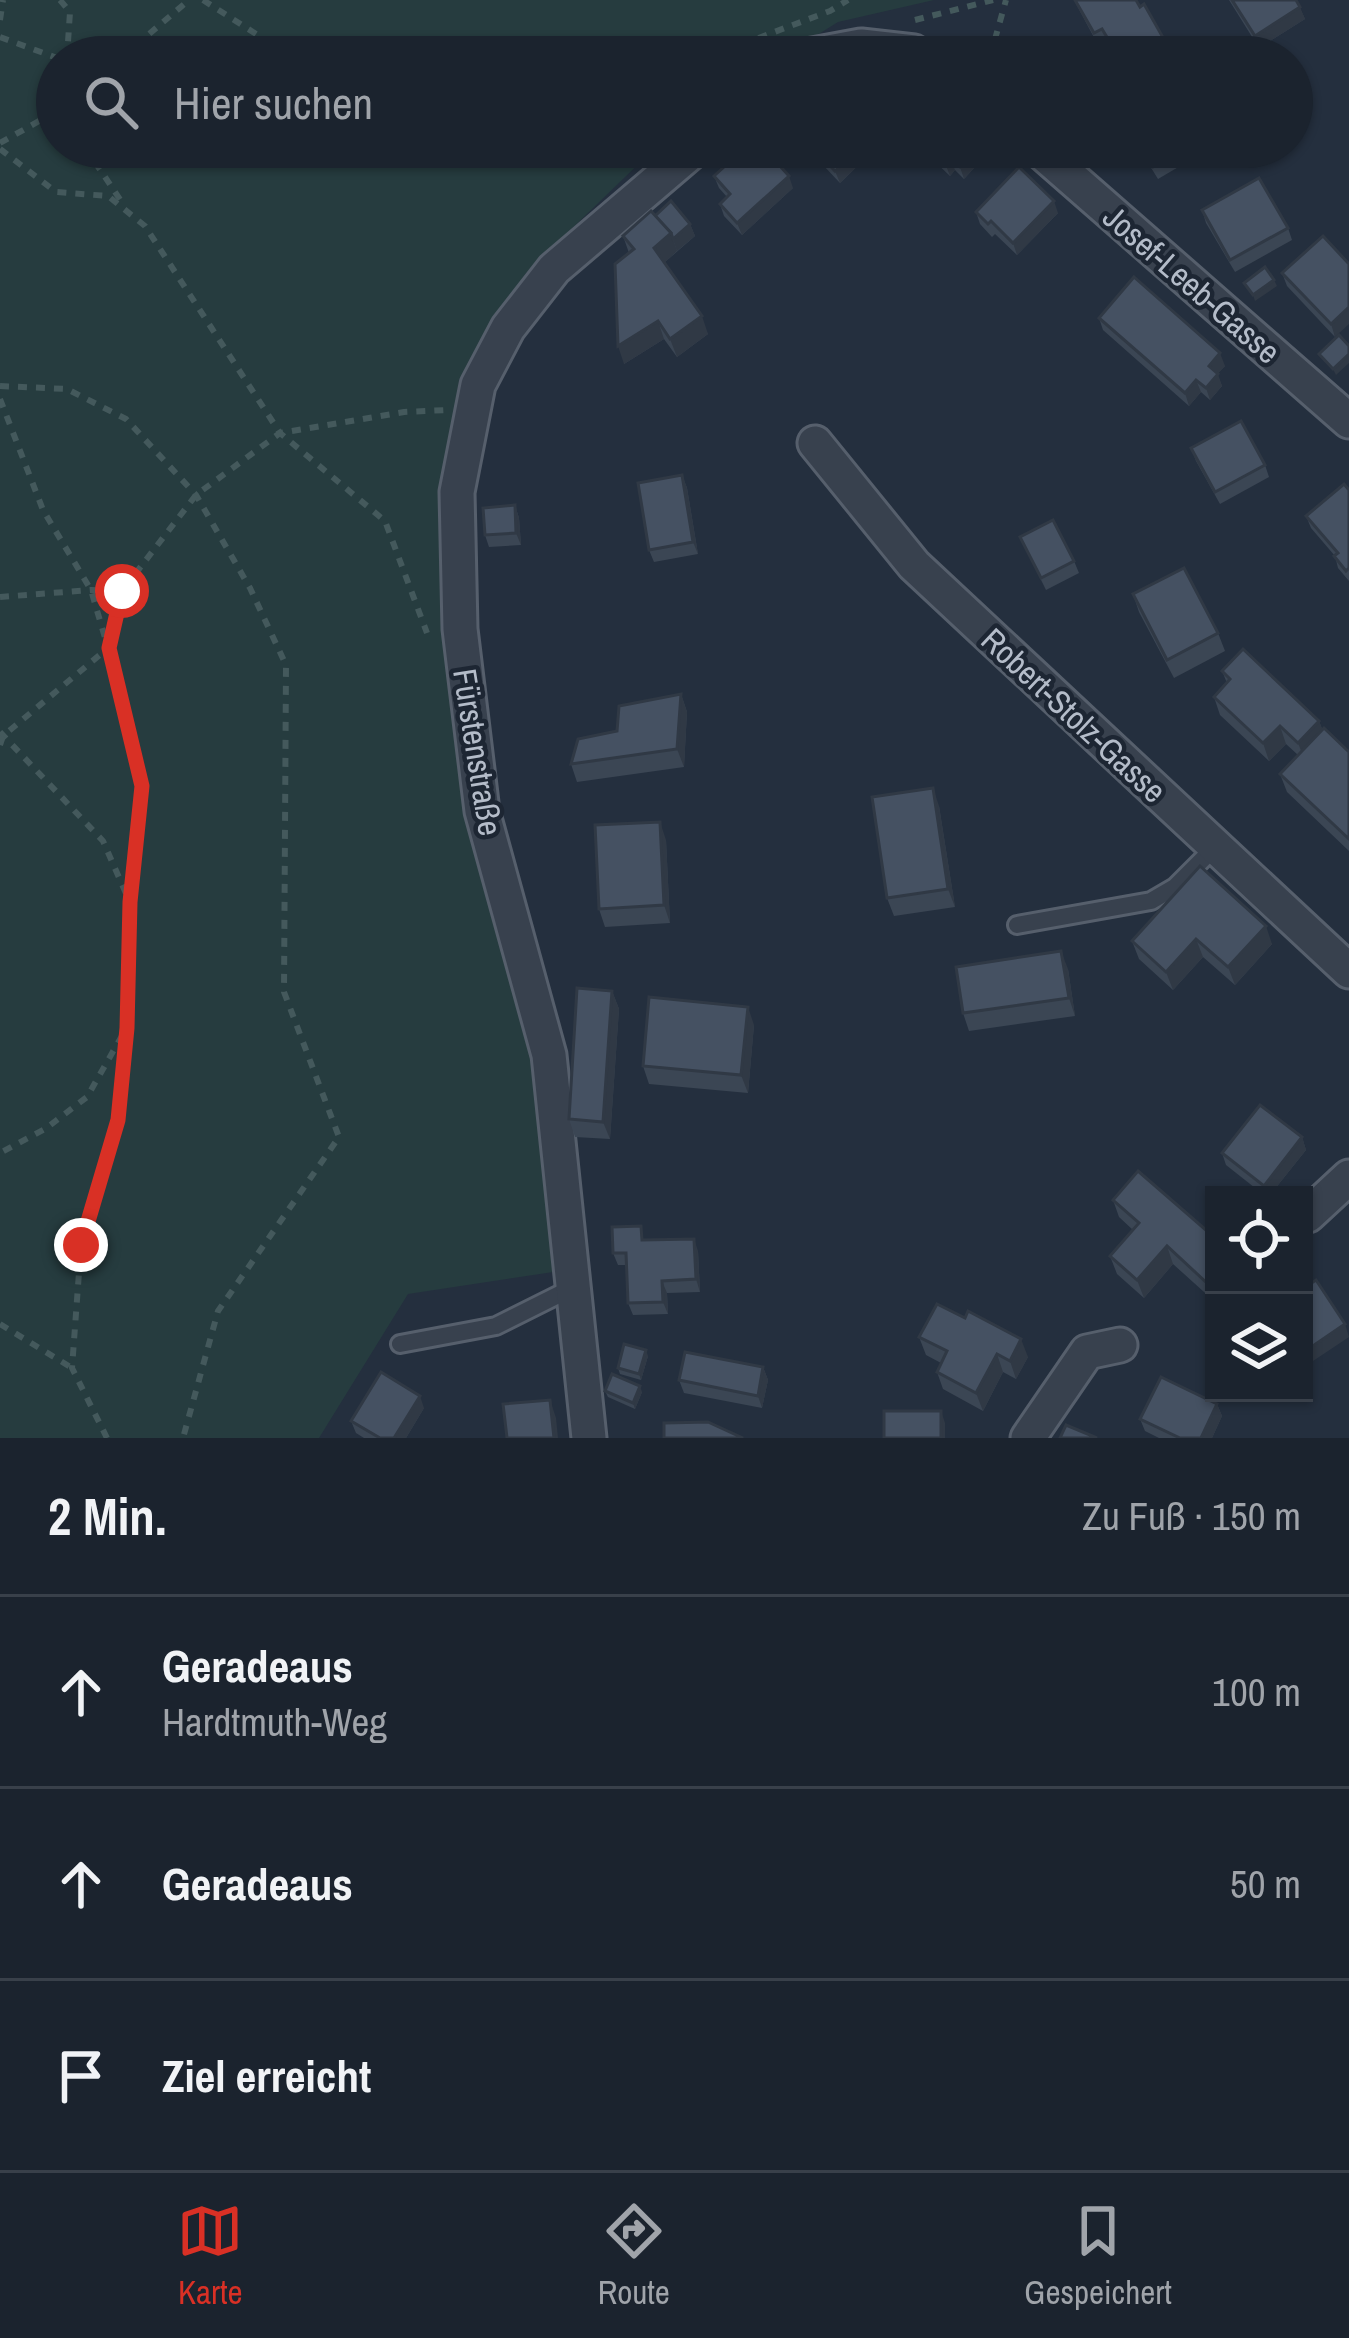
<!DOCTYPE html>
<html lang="de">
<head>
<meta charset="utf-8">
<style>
  body { margin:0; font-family:"Archivo Narrow",sans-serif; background:#242b36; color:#f1f3f6 }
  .controls { position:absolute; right:36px; bottom:36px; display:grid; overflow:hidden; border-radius:0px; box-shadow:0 3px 9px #0004 }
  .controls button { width:108px; height:108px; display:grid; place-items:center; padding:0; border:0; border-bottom:3px solid #39404a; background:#1b232e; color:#f1f3f6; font:60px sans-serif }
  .stop { position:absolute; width:36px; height:36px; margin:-27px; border:9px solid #d93025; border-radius:50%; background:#fff }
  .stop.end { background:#d93025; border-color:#fff; box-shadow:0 3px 12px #0008 }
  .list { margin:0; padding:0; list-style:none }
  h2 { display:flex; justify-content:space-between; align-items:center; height:156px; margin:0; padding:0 48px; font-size:51px }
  h2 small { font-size:39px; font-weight:400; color:#a0a4aa }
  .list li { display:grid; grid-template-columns:78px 1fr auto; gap:36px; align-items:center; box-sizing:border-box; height:192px; padding:0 48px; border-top:3px solid #39404a }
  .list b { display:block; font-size:45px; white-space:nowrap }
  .list p { margin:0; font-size:39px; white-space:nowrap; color:#a0a4aa }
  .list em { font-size:39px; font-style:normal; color:#a0a4aa }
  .icon { flex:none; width:66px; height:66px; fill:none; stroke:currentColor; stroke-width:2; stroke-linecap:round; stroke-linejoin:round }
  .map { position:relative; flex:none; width:1349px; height:1438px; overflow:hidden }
  .search { position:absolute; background:#1b232e; box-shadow:0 3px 9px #0004; left:36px; right:36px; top:36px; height:132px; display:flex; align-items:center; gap:30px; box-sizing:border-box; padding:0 42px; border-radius:66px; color:#a0a4aa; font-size:45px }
  .sheet { height:732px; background:#1b232e }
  nav { display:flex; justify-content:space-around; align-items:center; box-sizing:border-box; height:168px; border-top:3px solid #39404a; background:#1b232e; font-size:33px; color:#a0a4aa }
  nav a { display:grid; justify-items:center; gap:6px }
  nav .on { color:#d93025 }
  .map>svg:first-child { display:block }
  .green { fill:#263c3f }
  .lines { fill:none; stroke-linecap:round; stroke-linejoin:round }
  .lane-casing { stroke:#565f6c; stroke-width:22 }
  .street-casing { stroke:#565f6c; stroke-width:39 }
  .path { stroke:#44595c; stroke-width:6; stroke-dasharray:9 9; stroke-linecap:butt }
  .lane { stroke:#38414e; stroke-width:16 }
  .street { stroke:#38414e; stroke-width:33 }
  .wall { fill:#3b4654 }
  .shaded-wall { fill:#303945 }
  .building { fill:#455162; stroke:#303945; stroke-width:3 }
  .route { stroke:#d93025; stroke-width:15 }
  .labels { text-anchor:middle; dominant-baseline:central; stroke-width:9; stroke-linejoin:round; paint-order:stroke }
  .street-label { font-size:33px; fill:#b4bcc9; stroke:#1d2633 }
</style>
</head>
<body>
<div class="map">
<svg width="1349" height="1438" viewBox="0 0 1349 1438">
  <rect width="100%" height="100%" fill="#242f3e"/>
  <!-- green -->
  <polygon class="green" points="0,0 934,0 838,22 782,57 57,57 57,147 656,147 526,273 459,380 442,508 458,770 534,1054 560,1271 408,1294 319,1438 0,1438"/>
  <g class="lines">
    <!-- lane casing -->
    <g class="lane-casing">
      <g id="lane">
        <polyline points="1017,925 1151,901 1175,887 1215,847"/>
        <polyline points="400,1344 496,1326 572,1288"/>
      </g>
    </g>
    <!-- street casing -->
    <g class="street-casing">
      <g id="street">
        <polyline points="802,57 861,46 914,52 921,57"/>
        <polyline points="1036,147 1349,421"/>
        <polyline points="815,443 914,565 1349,971"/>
        <polyline points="1308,1215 1349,1177"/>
        <polyline points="589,1438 549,1055 482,811 460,629 457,492 478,385 508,328 554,269 697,147"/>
        <polyline points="1028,1438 1087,1352 1120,1345"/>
      </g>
    </g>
    <!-- path -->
    <g class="path">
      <polyline points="60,0 70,12 67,57"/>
      <polyline points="203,0 292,57"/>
      <polyline points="0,20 3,0"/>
      <polyline points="915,20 993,0"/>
      <polyline points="0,37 57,58"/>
      <polyline points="122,57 189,0"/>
      <polyline points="708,57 830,11 848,0"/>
      <polyline points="732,57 773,49"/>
      <polyline points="990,57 1006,0"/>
      <polyline points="0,143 57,111"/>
      <polyline points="85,147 123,204"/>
      <polyline points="0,149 56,192 108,196 145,226 280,433 385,521 427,633"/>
      <polyline points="0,386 67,389 126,419 196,495 250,588 286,665 284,992 339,1137 218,1311 183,1438"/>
      <polyline points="0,399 43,510 91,590 108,648 142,786 130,902 127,1027 87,1097 45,1129 0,1153"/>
      <polyline points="0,597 91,590 122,591 196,495 280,433 404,412 446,410"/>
      <polyline points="0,732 103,841 128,898"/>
      <polyline points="0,745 3,736 108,648 122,591"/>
      <polyline points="0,1324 72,1368"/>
      <polyline points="107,1438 72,1368 81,1245 118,1120 126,1031"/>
    </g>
    <!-- lane -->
    <use href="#lane" class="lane"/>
    <!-- street -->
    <use href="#street" class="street"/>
  </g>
  <!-- wall -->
  <g class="wall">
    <polygon points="1074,0 1174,57 1116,57 1107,41 1098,45"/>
    <polygon points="1229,0 1296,0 1305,19 1259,48"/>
    <polygon points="806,147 876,147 876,148 840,183"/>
    <polygon points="927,147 993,147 964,179 955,170 950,176 931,158"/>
    <polygon points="1126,147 1202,147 1204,152 1158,179 1145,158 1136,163"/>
    <polygon points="714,176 793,188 742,235 724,216 720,204 727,197 719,188"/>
    <polygon points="1202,210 1288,228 1292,240 1235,272 1206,223"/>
    <polygon points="976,212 1058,213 1017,255 995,234 992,237 980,224"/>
    <polygon points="655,215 690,224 695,236 665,262 708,334 677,357 664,339 624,364 629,253 623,236"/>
    <polygon points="1323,236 1335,337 1287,286 1282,273"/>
    <polygon points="1099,318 1225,366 1217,374 1222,386 1210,400 1201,392 1189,406 1103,330"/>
    <polygon points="1191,448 1265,465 1269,477 1220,504 1196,461"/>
    <polygon points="682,475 687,488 698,554 654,562 649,550"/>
    <polygon points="1349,490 1349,581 1338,568 1335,556 1311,528 1306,516"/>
    <polygon points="515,505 519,518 521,545 489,547 485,535"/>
    <polygon points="1020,537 1074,561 1079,573 1046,590"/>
    <polygon points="1133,594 1218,633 1225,651 1174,678 1139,612"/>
    <polygon points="1222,671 1319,721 1322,729 1349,752 1349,851 1287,792 1280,774 1298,755 1286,744 1269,761 1220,715 1214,697 1227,683"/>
    <polygon points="681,694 687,712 684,767 577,782 571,764 617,731"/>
    <polygon points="939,806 955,907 894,916 887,898"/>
    <polygon points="666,840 670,923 605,927 599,909"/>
    <polygon points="1200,866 1272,944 1235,985 1203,957 1173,990 1139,959 1132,941"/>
    <polygon points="1068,969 1075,1016 969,1031 963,1013"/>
    <polygon points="612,991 619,1009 610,1139 575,1137 569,1119"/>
    <polygon points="754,1025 748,1093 649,1084 643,1066"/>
    <polygon points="1302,1137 1306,1150 1270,1195 1264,1195 1226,1165 1222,1153"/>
    <polygon points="1113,1200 1214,1237 1214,1301 1173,1264 1144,1298 1117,1274 1110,1256 1133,1230 1119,1217"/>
    <polygon points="646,1240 698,1251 700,1292 667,1293 668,1314 633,1315 628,1303 626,1265 618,1265 613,1253"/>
    <polygon points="919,1337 1028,1357 1016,1379 1003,1372 983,1411 943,1389 937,1372 941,1363 926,1355"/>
    <polygon points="648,1356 641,1380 620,1374 618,1368"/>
    <polygon points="763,1367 768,1380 762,1408 684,1393 679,1380"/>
    <polygon points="605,1391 642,1392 635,1409 608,1397"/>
    <polygon points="1217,1404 1222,1416 1212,1438 1159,1438 1145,1431 1140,1419"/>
    <polygon points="424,1408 406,1438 364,1438 356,1433 351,1421"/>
  </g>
  <!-- shaded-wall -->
  <g class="shaded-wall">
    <polygon points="1300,7 1305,19 1259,48 1255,36"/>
    <polygon points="860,147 876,148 840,183 835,171"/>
    <polygon points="978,147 993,147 964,179 960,167"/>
    <polygon points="950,158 955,170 950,176 945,163"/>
    <polygon points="789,176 793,188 742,235 737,223"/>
    <polygon points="1054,201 1058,213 1017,255 1013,243"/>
    <polygon points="690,224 695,236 677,251 673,239"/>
    <polygon points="671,233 677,251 661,266 654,248"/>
    <polygon points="1274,280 1277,286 1255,301 1253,295"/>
    <polygon points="1349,307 1349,324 1335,337 1331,324"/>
    <polygon points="702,316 708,334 677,357 670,339"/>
    <polygon points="658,321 664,339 624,364 618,346"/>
    <polygon points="1220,353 1225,366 1213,379 1209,366"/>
    <polygon points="1349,354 1349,363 1336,375 1333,369"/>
    <polygon points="1218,374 1222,386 1210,400 1206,388"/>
    <polygon points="1196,380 1201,392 1189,406 1185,393"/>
    <polygon points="682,475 687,488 698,554 693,542"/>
    <polygon points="515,505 519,518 521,545 516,533"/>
    <polygon points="681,694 687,712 684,767 677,749"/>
    <polygon points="1319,721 1326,739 1305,761 1298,743"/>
    <polygon points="1280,726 1286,744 1269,761 1263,743"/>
    <polygon points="933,788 939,806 955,907 948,889"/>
    <polygon points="660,822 666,840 670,923 664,905"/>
    <polygon points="1266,926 1272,944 1235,985 1228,967"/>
    <polygon points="1196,939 1203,957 1173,990 1166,972"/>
    <polygon points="1061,951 1068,969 1075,1016 1069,998"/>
    <polygon points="612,991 619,1009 610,1139 603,1122"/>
    <polygon points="748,1007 754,1025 748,1093 741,1075"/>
    <polygon points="1302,1137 1306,1150 1270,1195 1267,1195 1264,1186"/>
    <polygon points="694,1239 698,1251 700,1292 696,1279"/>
    <polygon points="1167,1246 1173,1264 1144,1298 1137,1280"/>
    <polygon points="662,1281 667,1293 668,1314 663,1302"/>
    <polygon points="1345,1324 1349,1337 1304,1367 1304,1352"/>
    <polygon points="1021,1339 1028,1357 1016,1379 1010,1361"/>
    <polygon points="646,1350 648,1356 641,1380 639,1374"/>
    <polygon points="997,1354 1003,1372 983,1411 976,1393"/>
    <polygon points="763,1367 768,1380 762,1408 758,1396"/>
    <polygon points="640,1386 642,1392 635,1409 633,1403"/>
    <polygon points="420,1396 424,1408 406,1438 394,1438"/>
    <polygon points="550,1400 556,1418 558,1438 554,1438"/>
    <polygon points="1217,1404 1222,1416 1212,1438 1201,1438"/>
    <polygon points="941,1411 945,1423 945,1438 941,1438"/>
  </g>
  <!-- building -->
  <g class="building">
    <polygon points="1075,0 1136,0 1140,7 1144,4 1174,57 1119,57 1102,29 1094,33"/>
    <polygon points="1232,0 1296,0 1300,7 1255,36"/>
    <polygon points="746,147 763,147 789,176 737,223 720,204 730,194 714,176"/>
    <polygon points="813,147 860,147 835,171"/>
    <polygon points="928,147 978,147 960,167 950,158 945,163"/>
    <polygon points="1141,147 1187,147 1153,167"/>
    <polygon points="1019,167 1054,201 1013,243 991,221 988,224 976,212"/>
    <polygon points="1259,178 1288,228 1230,260 1202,210"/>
    <polygon points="671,201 690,224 673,239 671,233 655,216"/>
    <polygon points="651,211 671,233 654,248 702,316 670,339 658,321 618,346 615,264 634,249 623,236"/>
    <polygon points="1323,236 1349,264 1349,307 1331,324 1282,273"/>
    <polygon points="1265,267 1274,280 1253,295 1244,283"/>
    <polygon points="1134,277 1220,353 1209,366 1218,374 1206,388 1196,380 1185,393 1099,318"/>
    <polygon points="1339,335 1349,346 1349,354 1333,369 1319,354"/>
    <polygon points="1241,421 1265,465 1215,492 1191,448"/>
    <polygon points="682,475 693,542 649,550 638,483"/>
    <polygon points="1344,484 1349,490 1349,568 1346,571 1334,556 1338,553 1306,516"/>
    <polygon points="515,505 516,533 485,535 483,508"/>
    <polygon points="1053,520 1074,561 1041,578 1020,537"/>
    <polygon points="1184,568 1218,633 1167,660 1133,594"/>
    <polygon points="1243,649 1319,721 1298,743 1280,726 1263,743 1214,697 1230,679 1222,671"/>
    <polygon points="681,694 677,749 571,764 578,739 617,731 619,706"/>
    <polygon points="1324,728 1349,752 1349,839 1280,774"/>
    <polygon points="933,788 948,889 887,898 872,797"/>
    <polygon points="660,822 664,905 599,909 595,825"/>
    <polygon points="1200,866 1266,926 1228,967 1196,939 1166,972 1132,941"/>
    <polygon points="1061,951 1069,998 963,1013 956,967"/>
    <polygon points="577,988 612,991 603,1122 569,1119"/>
    <polygon points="649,997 748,1007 741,1075 643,1066"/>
    <polygon points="1260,1105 1302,1137 1264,1186 1222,1153"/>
    <polygon points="1138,1171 1214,1237 1214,1281 1208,1284 1167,1246 1137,1280 1110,1256 1139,1223 1113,1200"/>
    <polygon points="641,1226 642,1240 694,1239 696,1279 662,1281 663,1302 628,1303 626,1253 613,1253 612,1227"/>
    <polygon points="1316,1280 1345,1324 1304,1352 1304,1288"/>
    <polygon points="937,1304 965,1318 968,1311 1021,1339 1010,1361 997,1354 976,1393 937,1372 947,1351 919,1337"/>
    <polygon points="624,1344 646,1350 639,1374 618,1368"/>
    <polygon points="685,1352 763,1367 758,1396 679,1380"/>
    <polygon points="381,1372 420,1396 394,1438 380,1438 351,1421"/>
    <polygon points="612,1374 640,1386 633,1403 605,1391"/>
    <polygon points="1161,1377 1217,1404 1201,1438 1180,1438 1140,1419"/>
    <polygon points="550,1400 554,1438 507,1438 503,1404"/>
    <rect x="884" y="1411" width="57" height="27"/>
    <polygon points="708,1422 743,1438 664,1438 664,1423"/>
    <polygon points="1066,1425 1097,1438 1060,1438"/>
  </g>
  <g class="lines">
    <!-- route -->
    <polyline class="route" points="81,1245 118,1120 127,1028 130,902 142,786 109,648 122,591"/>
  </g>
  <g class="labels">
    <!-- street labels -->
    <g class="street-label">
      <text transform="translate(1192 284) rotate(41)">Josef-Leeb-Gasse</text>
      <text transform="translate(1074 715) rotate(43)">Robert-Stolz-Gasse</text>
      <text transform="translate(478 752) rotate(81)">Fürstenstraße</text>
    </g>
  </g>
</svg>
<div class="controls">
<button><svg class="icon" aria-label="locate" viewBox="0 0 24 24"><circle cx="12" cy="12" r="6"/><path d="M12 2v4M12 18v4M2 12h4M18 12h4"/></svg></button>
<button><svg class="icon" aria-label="layers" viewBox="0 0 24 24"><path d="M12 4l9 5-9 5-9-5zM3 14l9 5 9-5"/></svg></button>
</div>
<div class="stop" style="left:122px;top:591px"></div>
<div class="stop end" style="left:81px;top:1245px"></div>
<div class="search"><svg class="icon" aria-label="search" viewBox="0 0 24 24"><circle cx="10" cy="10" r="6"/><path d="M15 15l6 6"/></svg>Hier suchen</div>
</div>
<section class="sheet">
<h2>2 Min.<small>Zu Fuß · 150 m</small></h2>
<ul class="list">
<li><svg class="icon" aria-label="ahead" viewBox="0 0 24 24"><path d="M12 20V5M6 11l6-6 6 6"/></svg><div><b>Geradeaus</b><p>Hardtmuth-Weg</p></div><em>100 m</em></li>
<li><svg class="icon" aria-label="ahead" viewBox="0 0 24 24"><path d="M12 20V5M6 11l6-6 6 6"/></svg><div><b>Geradeaus</b></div><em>50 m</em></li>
<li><svg class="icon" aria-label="arrive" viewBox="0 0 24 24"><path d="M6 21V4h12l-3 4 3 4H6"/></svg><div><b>Ziel erreicht</b></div></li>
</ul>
</section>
<nav>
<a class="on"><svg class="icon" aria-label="map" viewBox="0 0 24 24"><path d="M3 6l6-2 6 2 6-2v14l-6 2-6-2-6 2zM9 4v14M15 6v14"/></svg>Karte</a>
<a><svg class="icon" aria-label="directions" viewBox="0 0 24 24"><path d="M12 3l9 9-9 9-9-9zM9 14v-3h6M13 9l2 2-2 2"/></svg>Route</a>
<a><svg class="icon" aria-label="saved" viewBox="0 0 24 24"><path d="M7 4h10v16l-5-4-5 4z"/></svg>Gespeichert</a>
</nav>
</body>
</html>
